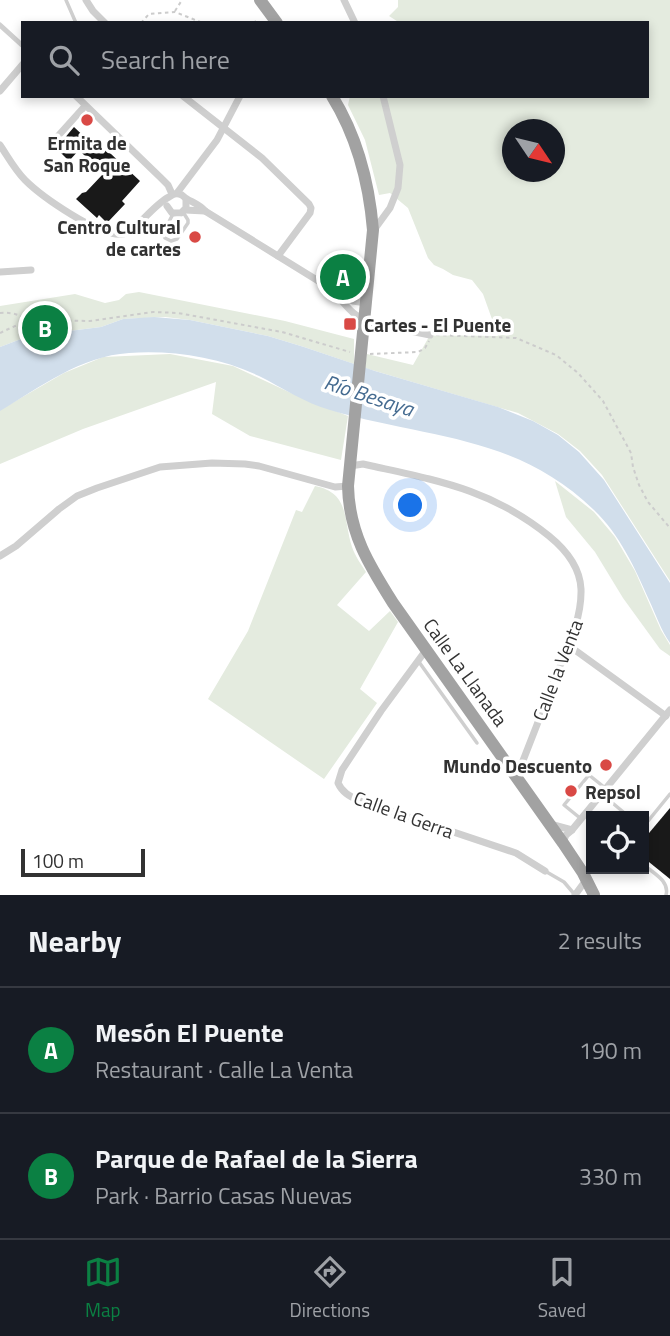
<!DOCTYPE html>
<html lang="en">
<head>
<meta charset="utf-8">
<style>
  body { margin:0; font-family:"Titillium Web",sans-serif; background:#20242c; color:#f1f3f6 }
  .controls { position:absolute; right:21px; bottom:21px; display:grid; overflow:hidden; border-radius:0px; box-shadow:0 4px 10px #0003 }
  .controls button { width:63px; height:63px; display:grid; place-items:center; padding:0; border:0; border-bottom:2px solid #363941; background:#171b24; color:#f1f3f6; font:35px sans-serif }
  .compass { position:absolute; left:502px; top:119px; width:63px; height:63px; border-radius:50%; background:#171b24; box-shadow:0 4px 10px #0003; rotate:125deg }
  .scale { position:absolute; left:21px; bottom:18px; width:124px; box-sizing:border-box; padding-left:7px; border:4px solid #323232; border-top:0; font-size:19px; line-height:24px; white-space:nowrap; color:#323232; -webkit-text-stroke:5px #fff; paint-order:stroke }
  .you { position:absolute; left:411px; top:506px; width:24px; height:24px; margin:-18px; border:5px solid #fff; border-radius:50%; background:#1a73e8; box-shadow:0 0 0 10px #1a73e833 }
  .badge { display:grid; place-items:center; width:46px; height:46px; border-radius:50%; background:#0b8043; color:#fff; font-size:23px; font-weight:700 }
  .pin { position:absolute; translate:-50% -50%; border:4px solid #fff; box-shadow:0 2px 7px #0006 }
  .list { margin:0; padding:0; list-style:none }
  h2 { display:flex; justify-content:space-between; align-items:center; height:91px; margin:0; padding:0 28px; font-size:30px }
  h2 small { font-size:23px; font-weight:400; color:#9ea1a6 }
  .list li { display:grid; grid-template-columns:46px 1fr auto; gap:21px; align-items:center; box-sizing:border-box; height:126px; padding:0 28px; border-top:2px solid #363941 }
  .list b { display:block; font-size:26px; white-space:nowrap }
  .list p { margin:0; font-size:23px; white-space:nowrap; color:#9ea1a6 }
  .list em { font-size:23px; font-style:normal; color:#9ea1a6 }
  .icon { flex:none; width:38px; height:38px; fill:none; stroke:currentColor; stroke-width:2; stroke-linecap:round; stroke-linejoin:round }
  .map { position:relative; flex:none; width:670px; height:895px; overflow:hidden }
  .search { position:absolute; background:#171b24; box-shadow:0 4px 10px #0003; left:21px; right:21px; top:21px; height:77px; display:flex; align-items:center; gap:18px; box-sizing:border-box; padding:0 24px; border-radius:0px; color:#9ea1a6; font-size:26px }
  .sheet { height:343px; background:#171b24 }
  nav { display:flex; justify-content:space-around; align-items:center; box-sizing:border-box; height:98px; border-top:2px solid #363941; background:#171b24; font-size:19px; color:#9ea1a6 }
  nav a { display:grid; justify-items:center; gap:4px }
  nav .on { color:#0b8043 }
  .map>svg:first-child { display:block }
  .green { fill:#e4ebdf; fill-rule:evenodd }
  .water { fill:#d1deeb }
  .building { fill:#191919 }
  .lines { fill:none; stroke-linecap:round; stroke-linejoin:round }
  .path { stroke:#ccc; stroke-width:2; stroke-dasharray:3.5 3.5; stroke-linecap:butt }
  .service { stroke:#cfcfcf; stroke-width:3.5 }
  .pedestrian { stroke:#cfcfcf; stroke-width:5 }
  .minor { stroke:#cfcfcf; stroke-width:7 }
  .trunk { stroke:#a2a2a2; stroke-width:12 }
  .poi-dot { fill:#d94945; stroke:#fff; stroke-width:2.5 }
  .labels { text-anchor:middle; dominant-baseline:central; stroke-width:7; stroke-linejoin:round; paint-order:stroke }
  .poi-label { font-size:19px; font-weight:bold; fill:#323232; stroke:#fff; text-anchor:end }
  .street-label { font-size:19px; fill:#323232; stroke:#fff }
  .water-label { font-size:21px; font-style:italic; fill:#456b90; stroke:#fff }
</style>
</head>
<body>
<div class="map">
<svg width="670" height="895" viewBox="0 0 670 895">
  <rect width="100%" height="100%" fill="#fff"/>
  <!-- green -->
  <g class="green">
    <path d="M398 0H670V581L602 475 580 451 558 434 518 413 365 368 367 354 413 365 430 335 498 336 483 294 472 280 453 275 443 269 434 265 428 258 408 208 390 193 379 195 365 140 348 105 350 96H647V23H400L389 16 398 7ZM512 130H554V172H512Z"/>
    <polygon points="139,292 285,321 354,339 354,364 304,347 268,336 190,320 165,317 123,319 101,327 29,336 0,347 0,306 75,294 105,303 119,300 126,294"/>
    <polygon points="170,354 233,366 291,393 348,416 341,460 250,436 212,414 216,382 83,429 0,464 0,410 64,373 103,357"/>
    <polygon points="555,481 594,512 615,537 635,571 661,630 670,645 670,656 660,649 623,598 595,552 566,517"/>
    <path d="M315 486C350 493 343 519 352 547 355 556 361 564 366 572L337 605 369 631 390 611 398 622 360 689 377 703 324 779 208 699 248 631 296 510 302 512Z"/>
  </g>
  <!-- water -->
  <path class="water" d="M154 317 190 320 268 336 304 347 375 371 498 407 533 421 558 435 579 452 604 480 670 583V643C661 630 656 615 649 600 635 568 620 535 594 510 515 434 428 439 330 410 305 403 283 388 259 376 219 357 172 350 129 353 81 356 40 387 0 411V347L29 336 101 327 123 319Z"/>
  <!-- building -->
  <g class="building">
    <polygon points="74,127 92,144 96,140 140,181 122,201 125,204 107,223 99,215 97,218 76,199 82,193 86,192 103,174 79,150 69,161 53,145 56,142 63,140"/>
    <polygon points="670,808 670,879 644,858 644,839"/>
  </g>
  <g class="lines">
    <!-- path -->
    <g class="path">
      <polyline points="175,11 182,0"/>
      <polyline points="141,23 149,14 175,12 203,23"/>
      <polyline points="253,23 258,20"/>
      <path d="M0 313C10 312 20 314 28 321"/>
      <polyline points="0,333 17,325 39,320 90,321 153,312 178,313 282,332 350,352"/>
      <polyline points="436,335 516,338 556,355 578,373 603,401 631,453 633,467 639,485 648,502 670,528"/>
      <polyline points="370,354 418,352 425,348 429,341"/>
    </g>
    <!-- service -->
    <g class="service">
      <polyline points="66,0 76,23"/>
      <polyline points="173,214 163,233 165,238 171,241 177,239 188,223 188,220 183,212"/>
      <polyline points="419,662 477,743"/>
      <polyline points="603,795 628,816"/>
      <polyline points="586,814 591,818"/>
      <polyline points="580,818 564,805 589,775 604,787"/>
      <polyline points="644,826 670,794"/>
      <path d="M644 865C653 873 670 881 666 895"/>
      <polyline points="545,871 564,882 575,895"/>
    </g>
    <!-- pedestrian -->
    <polyline class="pedestrian" points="0,25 23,46"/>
    <!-- minor -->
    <g class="minor">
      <polyline points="86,0 93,11 105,23"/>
      <polyline points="344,0 355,23"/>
      <polyline points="0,91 23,64"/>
      <polyline points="76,96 161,178 168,185 172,194"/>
      <polyline points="183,96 262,158 309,204 311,208 310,213 278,256"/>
      <polyline points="58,136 85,106"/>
      <path d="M0 145C8 157 15 170 25 180 41 196 100 238 123 234 135 232 154 204 169 197 173 195 173 193 179 194 184 195 183 197 187 199 194 203 200 205 205 211L333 290 353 301 366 303"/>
      <polyline points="177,193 217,140 240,96"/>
      <polyline points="167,206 172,213 181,213 186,208 186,199"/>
      <polyline points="185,210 205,211"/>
      <polyline points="374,230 390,208 398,188 400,165 383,96"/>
      <polyline points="0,272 31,270"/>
      <path d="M335 294C344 302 353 317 365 319"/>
      <polyline points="365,322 430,335"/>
      <path d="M350 466 363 464 372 466C440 481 492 490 549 536 565 549 580 567 581 589 582 619 567 649 556 676 543 709 530 743 517 776"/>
      <polyline points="0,556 16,546 59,509 77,496 97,488 160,467 212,463 245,464 259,466 335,487 348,486"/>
      <polyline points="568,645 666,716"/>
      <path d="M426 650 381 711 342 770 338 783C342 792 349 796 358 800L516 853 545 871"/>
      <polyline points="550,824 572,830"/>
      <polyline points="563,842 566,835 572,830 670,710"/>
      <polyline points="575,895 586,880"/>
    </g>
    <!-- trunk -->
    <g class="trunk">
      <polyline points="260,0 277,23"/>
      <path d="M332 96C358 138 369 182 373 230L348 486C349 533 369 565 393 603L563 843 583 873 594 895"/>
    </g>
  </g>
  <!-- markers -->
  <g class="poi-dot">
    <circle cx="87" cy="120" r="7"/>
    <circle cx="195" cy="237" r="7"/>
    <rect x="343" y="317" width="14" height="14" rx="3.5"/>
    <circle cx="606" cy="765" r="7"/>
    <circle cx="571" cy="791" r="7"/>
  </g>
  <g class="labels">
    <!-- poi labels -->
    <g class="poi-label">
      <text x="87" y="142" text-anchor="middle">Ermita de<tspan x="87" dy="22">San Roque</tspan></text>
      <text x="181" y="226">Centro Cultural<tspan x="181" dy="22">de cartes</tspan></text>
      <text x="364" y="324" text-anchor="start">Cartes - El Puente</text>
      <text x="592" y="765">Mundo Descuento</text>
      <text x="585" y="791" text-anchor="start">Repsol</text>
    </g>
    <!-- street labels -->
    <g class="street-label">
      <text transform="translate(557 670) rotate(-69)">Calle la Venta</text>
      <text transform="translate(466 672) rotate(54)">Calle La Llanada</text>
      <text transform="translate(404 814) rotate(20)">Calle la Gerra</text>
    </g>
    <!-- water labels -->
    <g class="water-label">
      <text transform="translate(369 395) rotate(18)">Río Besaya</text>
    </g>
  </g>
</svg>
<div class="controls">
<button><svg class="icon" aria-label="locate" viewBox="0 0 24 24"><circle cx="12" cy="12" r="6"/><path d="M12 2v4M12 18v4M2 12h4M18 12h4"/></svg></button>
</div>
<svg class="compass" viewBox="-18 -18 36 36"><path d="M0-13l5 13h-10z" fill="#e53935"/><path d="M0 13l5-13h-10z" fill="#9ea1a6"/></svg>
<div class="scale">100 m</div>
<div class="you"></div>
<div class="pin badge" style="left:343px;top:277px">A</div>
<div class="pin badge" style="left:45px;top:328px">B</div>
<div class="search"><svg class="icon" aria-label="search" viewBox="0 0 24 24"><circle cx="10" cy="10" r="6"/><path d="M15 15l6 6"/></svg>Search here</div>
</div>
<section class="sheet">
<h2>Nearby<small>2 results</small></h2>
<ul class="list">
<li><span class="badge">A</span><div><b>Mesón El Puente</b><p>Restaurant · Calle La Venta</p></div><em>190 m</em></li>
<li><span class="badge">B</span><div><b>Parque de Rafael de la Sierra</b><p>Park · Barrio Casas Nuevas</p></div><em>330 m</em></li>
</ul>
</section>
<nav>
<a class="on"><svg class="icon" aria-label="map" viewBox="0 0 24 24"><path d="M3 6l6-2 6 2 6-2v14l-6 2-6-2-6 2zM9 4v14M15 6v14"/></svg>Map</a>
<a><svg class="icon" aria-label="directions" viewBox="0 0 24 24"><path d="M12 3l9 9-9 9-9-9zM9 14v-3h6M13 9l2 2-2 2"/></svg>Directions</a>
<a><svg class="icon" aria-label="saved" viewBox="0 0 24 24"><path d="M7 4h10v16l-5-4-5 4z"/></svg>Saved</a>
</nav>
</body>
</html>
